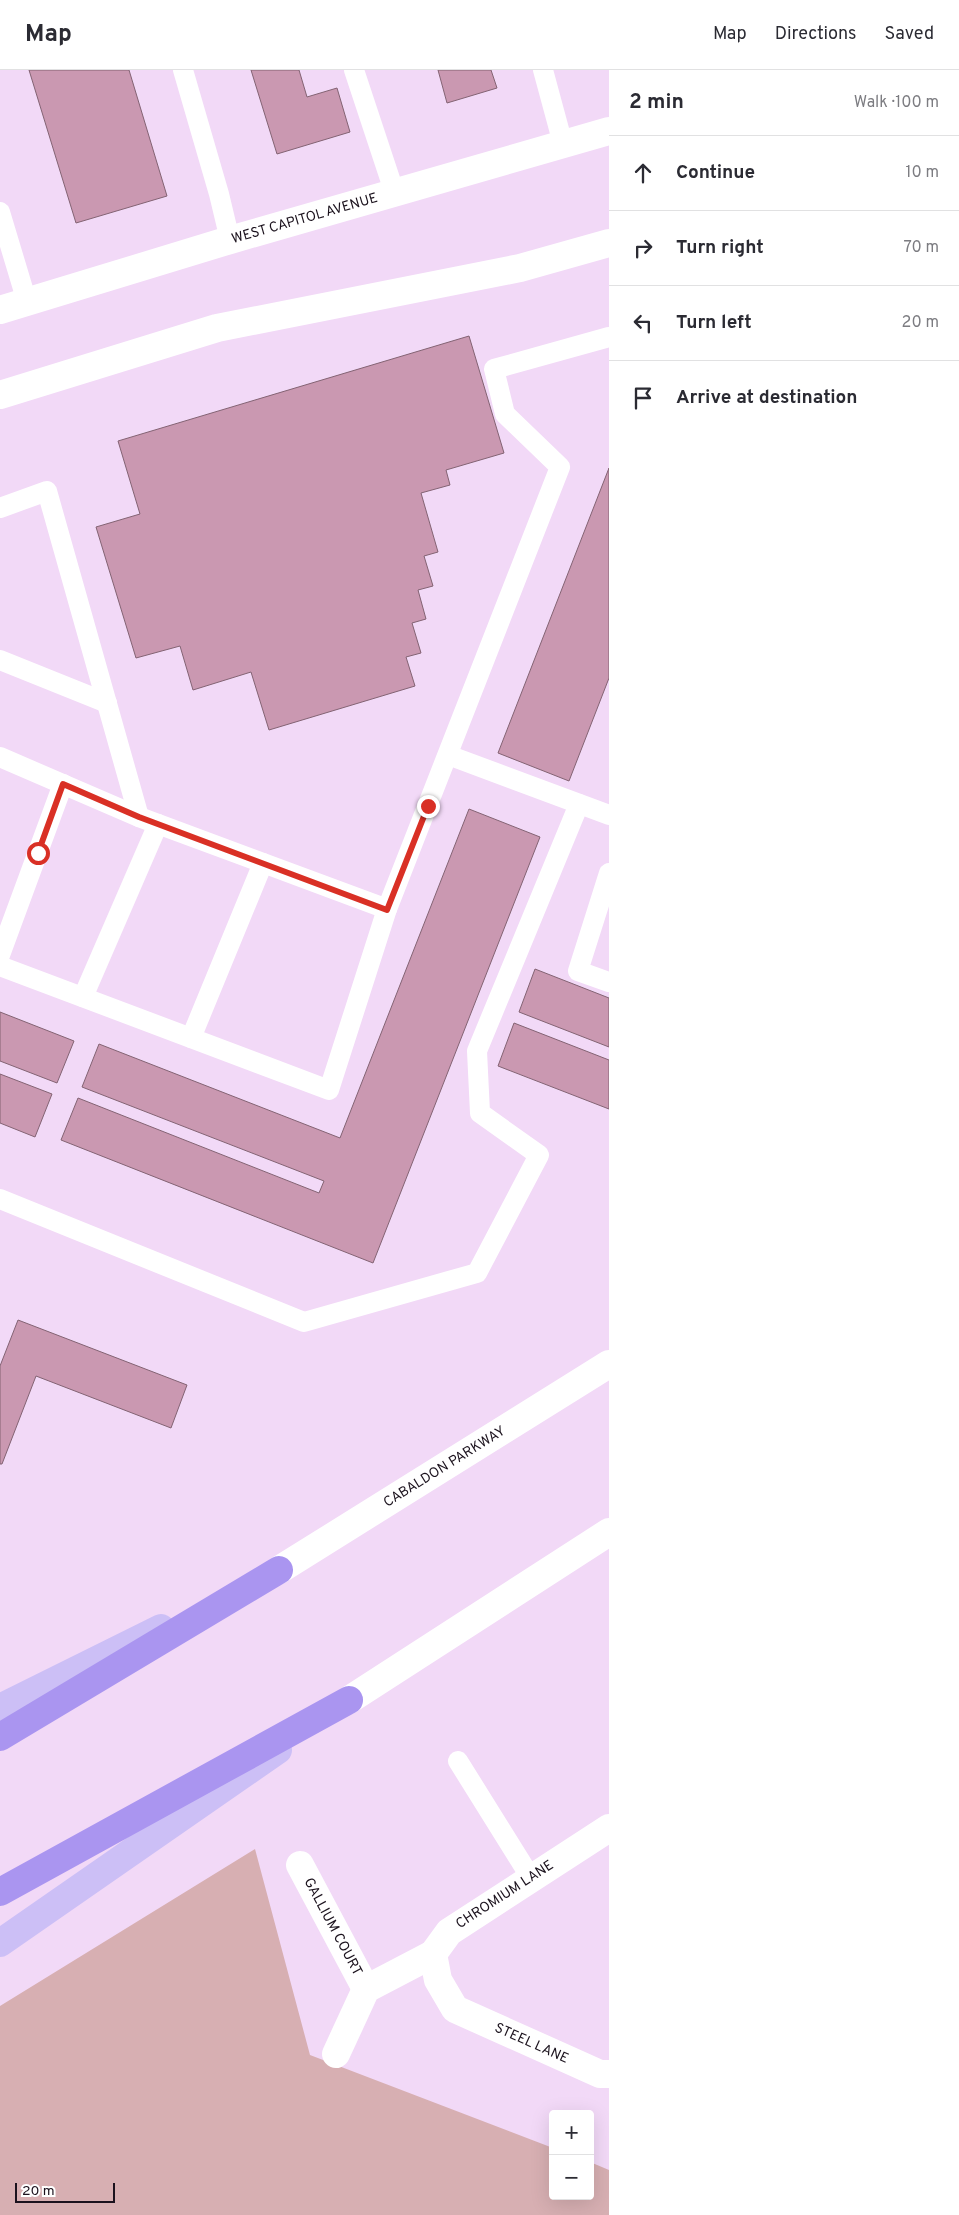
<!DOCTYPE html>
<html lang="en">
<head>
<meta charset="utf-8">
<style>
  body { margin:0; font-family:Overpass,sans-serif; background:#f7f7f7; color:#2b2b33 }
  .controls { position:absolute; right:15px; bottom:15px; display:grid; overflow:hidden; border-radius:5px; box-shadow:0 5px 20px #0002 }
  .controls button { width:45px; height:45px; display:grid; place-items:center; padding:0; border:0; border-bottom:1px solid #e1e1e2; background:#fff; color:#2b2b33; font:25px sans-serif }
  .scale { position:absolute; left:15px; bottom:12px; width:100px; box-sizing:border-box; padding-left:5px; border:2px solid #1b121d; border-top:0; font-size:14px; line-height:18px; white-space:nowrap; color:#1b121d; -webkit-text-stroke:4px #fff; paint-order:stroke }
  .stop { position:absolute; width:15px; height:15px; margin:-11px; border:4px solid #d93025; border-radius:50%; background:#fff }
  .stop.end { background:#d93025; border-color:#fff; box-shadow:0 1px 5px #0008 }
  .list { margin:0; padding:0; list-style:none }
  h2 { display:flex; justify-content:space-between; align-items:center; height:65px; margin:0; padding:0 20px; font-size:21px }
  h2 small { font-size:16px; font-weight:400; color:#7c7c81 }
  .list li { display:grid; grid-template-columns:32px 1fr auto; gap:15px; align-items:center; box-sizing:border-box; height:75px; padding:0 20px; border-top:1px solid #e1e1e2 }
  .list b { display:block; font-size:19px; white-space:nowrap }
  .list em { font-size:16px; font-style:normal; color:#7c7c81 }
  .icon { flex:none; width:28px; height:28px; fill:none; stroke:currentColor; stroke-width:2; stroke-linecap:round; stroke-linejoin:round }
  .map { position:relative; flex:none; width:609px; height:2145px; overflow:hidden }
  header { display:flex; align-items:center; gap:30px; box-sizing:border-box; height:70px; padding:0 25px; background:#fff; border-bottom:1px solid #e1e1e2 }
  header strong { font-size:24px }
  nav { display:flex; gap:28px; margin-inline-start:auto; font-size:18px }
  main { display:flex }
  aside { flex:1; background:#fff }
  .map>svg:first-child { display:block }
  .green { fill:#d7afb2 }
  .building { fill:#ca98b1; stroke:#836373 }
  .lines { fill:none; stroke-linecap:round; stroke-linejoin:round }
  .lane { stroke:#fff; stroke-width:20 }
  .street { stroke:#fff; stroke-width:28 }
  .secondary { stroke:#fff; stroke-width:28 }
  .primary { stroke:#ccbff6; stroke-width:28 }
  .highway { stroke:#aa95f0; stroke-width:28 }
  .route { stroke:#d93025; stroke-width:6 }
  .labels { text-anchor:middle; dominant-baseline:central; stroke-width:4; stroke-linejoin:round; paint-order:stroke }
  .street-label { font-size:14px; fill:#1b121d; stroke:#fff }
</style>
</head>
<body>
<header>
<strong>Map</strong>
<nav><a>Map</a><a>Directions</a><a>Saved</a></nav>
</header>
<main>
<div class="map">
<svg width="609" height="2145" viewBox="0 0 609 2145">
  <rect width="100%" height="100%" fill="#f2d9f7"/>
  <!-- green -->
  <polygon class="green" points="255,1779 310,1985 553,2078 553,2126 590,2126 590,2092 609,2100 609,2145 0,2145 0,1936"/>
  <!-- building -->
  <g class="building">
    <polygon points="29,0 129,0 167,126 76,153"/>
    <polygon points="251,0 299,0 307,27 337,18 350,62 277,84"/>
    <polygon points="438,0 491,0 497,18 447,33"/>
    <polygon points="469,266 504,383 446,400 450,415 421,423 438,482 424,486 433,516 418,520 426,549 412,553 421,583 406,587 415,616 269,660 251,602 193,620 180,576 136,588 96,457 140,444 118,371"/>
    <polygon points="609,398 609,608 569,711 498,683"/>
    <polygon points="469,739 540,767 373,1193 61,1070 78,1028 319,1123 324,1111 82,1017 99,974 340,1068"/>
    <polygon points="535,899 609,928 609,977 519,942"/>
    <polygon points="0,942 74,971 57,1013 0,991"/>
    <polygon points="514,953 609,990 609,1039 498,996"/>
    <polygon points="0,1004 52,1024 35,1067 0,1053"/>
    <polygon points="18,1250 187,1315 171,1358 36,1306 2,1394 0,1394 0,1296"/>
  </g>
  <g class="lines">
    <!-- lane -->
    <g class="lane">
      <polyline points="183,0 219,124 230,170"/>
      <polyline points="354,0 395,124"/>
      <polyline points="543,0 563,74"/>
      <polyline points="0,142 27,232"/>
      <polyline points="0,438 47,421 139,747"/>
      <polyline points="0,590 107,633"/>
      <polyline points="448,685 609,745"/>
      <polyline points="0,687 139,747 387,839 560,397 505,344 494,299 609,267"/>
      <polyline points="609,803 578,901 609,912"/>
      <polyline points="0,885 63,714"/>
      <polyline points="0,896 329,1020 387,839"/>
      <polyline points="83,927 158,754"/>
      <polyline points="191,968 263,793"/>
      <polyline points="0,1129 304,1252 477,1203 539,1085 480,1043 477,981 579,734"/>
      <polyline points="458,1691 531,1808"/>
    </g>
    <!-- street -->
    <g class="street">
      <path id="s1" d="M609 1758 449 1862 433 1884 438 1910 455 1939 600 2004H609"/>
      <path id="s2" d="M300 1795 366 1919"/>
      <polyline points="336,1984 366,1919 433,1884"/>
    </g>
    <!-- secondary -->
    <g class="secondary">
      <path id="s3" d="M0 240 230 170 609 61"/>
      <polyline points="0,325 217,258 520,198 609,173"/>
      <path id="s4" d="M279 1500 609 1294"/>
      <polyline points="349,1630 609,1462"/>
    </g>
    <!-- primary -->
    <g class="primary">
      <polyline points="0,1638 161,1558"/>
      <polyline points="0,1873 278,1680"/>
    </g>
    <!-- highway -->
    <g class="highway">
      <polyline points="0,1667 279,1500"/>
      <polyline points="0,1822 349,1630"/>
    </g>
  </g>
  <g class="lines">
    <!-- route -->
    <polyline class="route" points="38,783 63,714 139,747 387,840 428,736"/>
  </g>
  <g class="labels">
    <!-- street labels -->
    <g class="street-label">
      <text stroke="none"><textPath href="#s3" startOffset="318">WEST CAPITOL AVENUE</textPath></text>
      <text stroke="none"><textPath href="#s4" startOffset="195">CABALDON PARKWAY</textPath></text>
      <text transform="translate(505 1825) rotate(-33)">CHROMIUM LANE</text>
      <text stroke="none"><textPath href="#s2" startOffset="70">GALLIUM COURT</textPath></text>
      <text stroke="none"><textPath href="#s1" startOffset="362">STEEL LANE</textPath></text>
    </g>
  </g>
</svg>
<div class="controls">
<button>+</button>
<button>−</button>
</div>
<div class="scale">20 m</div>
<div class="stop" style="left:38px;top:783px"></div>
<div class="stop end" style="left:428px;top:736px"></div>
</div>
<aside>
<h2>2 min<small>Walk · 100 m</small></h2>
<ul class="list">
<li><svg class="icon" aria-label="ahead" viewBox="0 0 24 24"><path d="M12 20V5M6 11l6-6 6 6"/></svg><div><b>Continue</b></div><em>10 m</em></li>
<li><svg class="icon" aria-label="right" viewBox="0 0 24 24"><path d="M7 20v-9h11M14 6l5 5-5 5"/></svg><div><b>Turn right</b></div><em>70 m</em></li>
<li><svg class="icon" aria-label="left" viewBox="0 0 24 24"><path d="M17 20v-9H6M10 6l-5 5 5 5"/></svg><div><b>Turn left</b></div><em>20 m</em></li>
<li><svg class="icon" aria-label="arrive" viewBox="0 0 24 24"><path d="M6 21V4h12l-3 4 3 4H6"/></svg><div><b>Arrive at destination</b></div></li>
</ul>
</aside>
</main>
</body>
</html>
